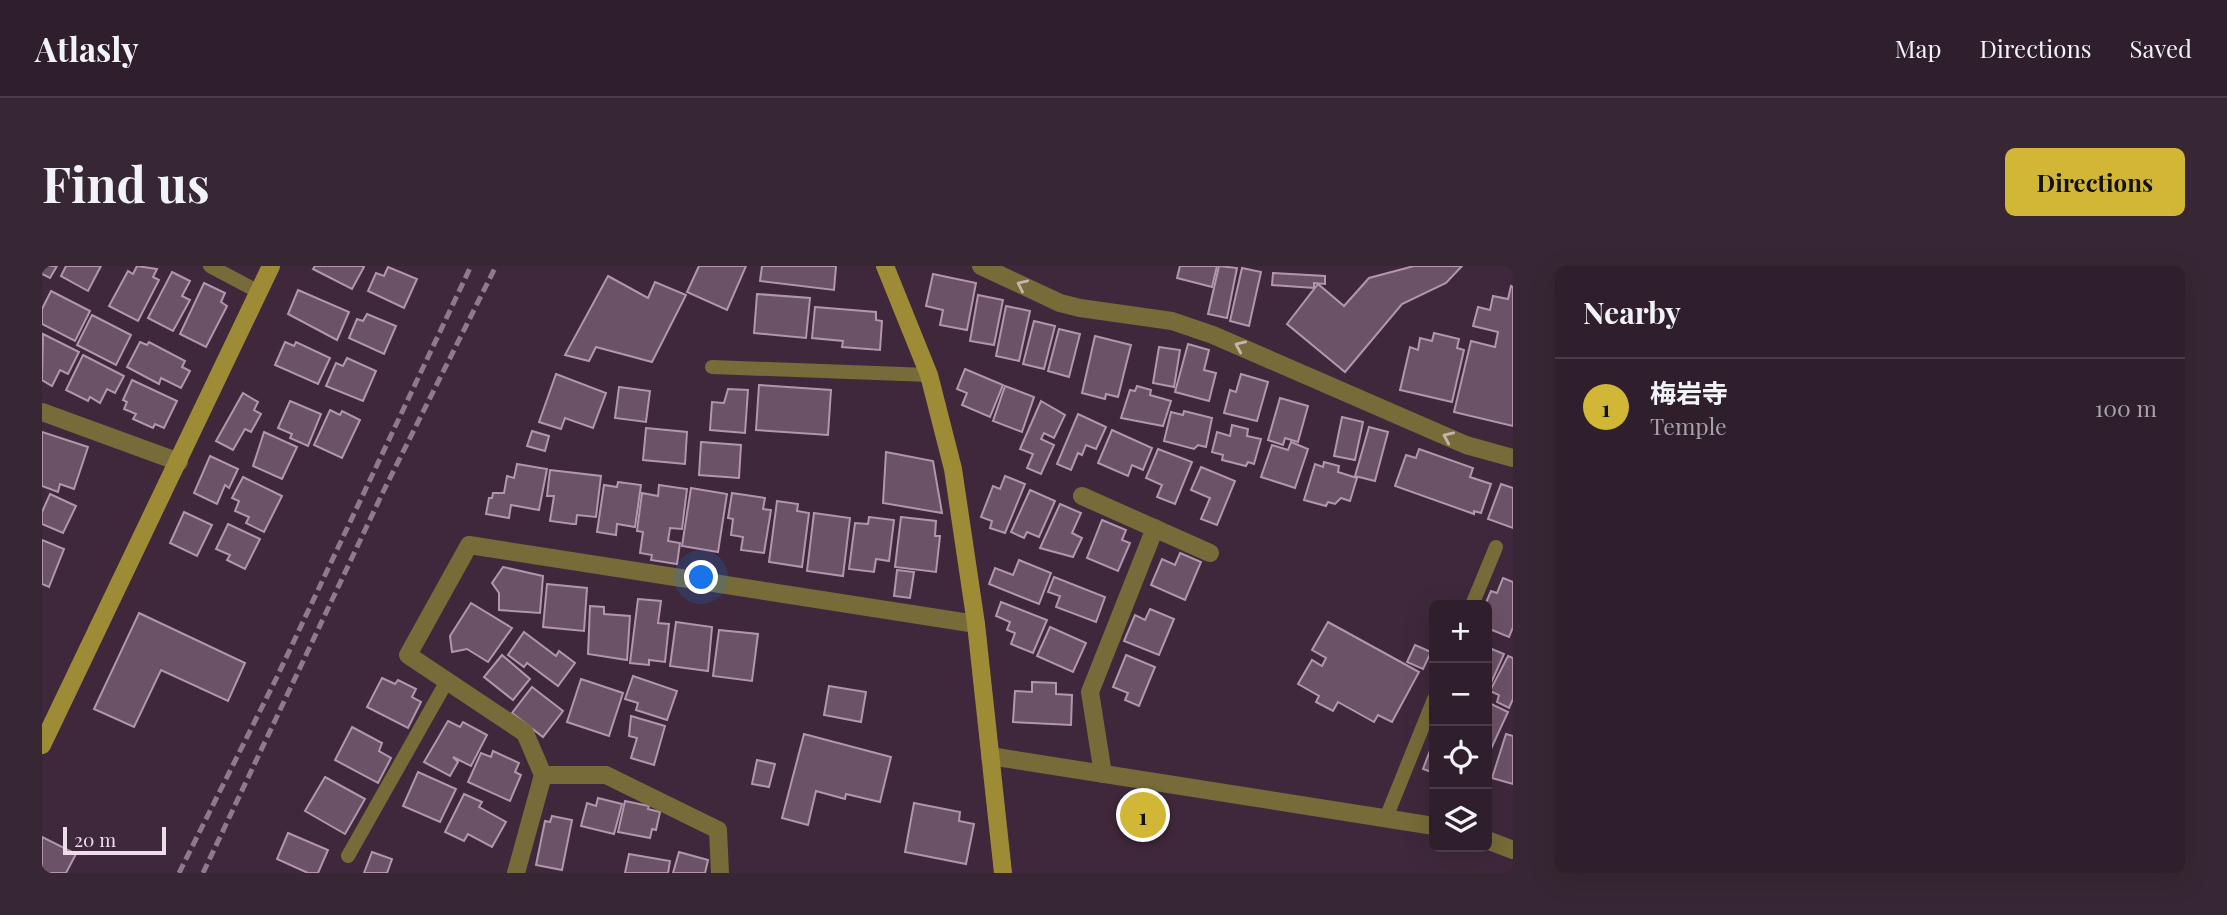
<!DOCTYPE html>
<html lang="en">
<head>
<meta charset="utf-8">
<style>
  body { margin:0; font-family:"Playfair Display","Noto Sans JP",serif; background:#372734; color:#f1f3f6 }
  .controls { position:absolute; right:21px; bottom:21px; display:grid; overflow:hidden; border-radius:10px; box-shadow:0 7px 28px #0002 }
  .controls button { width:63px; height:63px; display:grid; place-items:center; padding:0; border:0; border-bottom:2px solid #4a3c48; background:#2f1e2c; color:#f1f3f6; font:35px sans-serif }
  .scale { position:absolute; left:21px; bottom:18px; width:103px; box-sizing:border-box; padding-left:7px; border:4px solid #ecdde9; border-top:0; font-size:19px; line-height:24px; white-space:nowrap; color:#ecdde9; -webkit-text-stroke:5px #3f283b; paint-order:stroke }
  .you { position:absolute; left:660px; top:312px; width:24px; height:24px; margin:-18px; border:5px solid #fff; border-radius:50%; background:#1a73e8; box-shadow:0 0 0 10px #1a73e833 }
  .badge { display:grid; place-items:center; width:46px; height:46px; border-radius:50%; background:#d2b736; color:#111; font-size:23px; font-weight:700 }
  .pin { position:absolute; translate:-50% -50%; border:4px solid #fff; box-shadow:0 2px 7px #0006 }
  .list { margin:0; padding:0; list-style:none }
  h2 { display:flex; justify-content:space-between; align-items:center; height:91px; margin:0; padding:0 28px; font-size:30px }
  h2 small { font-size:23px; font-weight:400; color:#a7a2a9 }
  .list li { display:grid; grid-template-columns:46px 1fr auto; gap:21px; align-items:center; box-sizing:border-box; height:98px; padding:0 28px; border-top:2px solid #4a3c48 }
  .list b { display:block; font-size:26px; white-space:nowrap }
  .list p { margin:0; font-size:23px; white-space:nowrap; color:#a7a2a9 }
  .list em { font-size:23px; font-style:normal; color:#a7a2a9 }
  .icon { flex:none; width:38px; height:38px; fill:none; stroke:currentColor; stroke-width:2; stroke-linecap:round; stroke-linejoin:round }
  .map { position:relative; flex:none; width:1471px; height:607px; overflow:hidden; border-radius:10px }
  header { display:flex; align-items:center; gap:42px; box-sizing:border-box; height:98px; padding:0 35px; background:#2f1e2c; border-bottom:2px solid #4a3c48 }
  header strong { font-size:33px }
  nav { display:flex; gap:38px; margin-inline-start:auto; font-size:24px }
  .intro { display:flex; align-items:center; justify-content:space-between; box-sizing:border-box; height:168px; padding:0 42px }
  h1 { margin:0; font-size:49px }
  .button { padding:18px 32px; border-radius:10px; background:#d2b736; color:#111; font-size:24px; font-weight:700 }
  main { display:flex; gap:42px; padding:0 42px }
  aside { flex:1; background:#2f1e2c; border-radius:10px; box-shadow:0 7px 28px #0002 }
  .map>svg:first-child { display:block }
  .building { fill:#6c5267; stroke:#b296ac; stroke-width:2 }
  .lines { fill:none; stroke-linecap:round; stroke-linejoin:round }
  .lane { stroke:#776b39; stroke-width:14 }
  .street { stroke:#776b39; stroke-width:18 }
  .secondary { stroke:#9e8b36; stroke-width:18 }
  .rail { stroke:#8e7a8a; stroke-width:5; stroke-dasharray:10 5; stroke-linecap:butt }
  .oneway { stroke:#c3b5ab }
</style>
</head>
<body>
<header>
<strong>Atlasly</strong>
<nav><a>Map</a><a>Directions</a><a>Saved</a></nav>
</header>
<div class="intro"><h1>Find us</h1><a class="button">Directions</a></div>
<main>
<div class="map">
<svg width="1471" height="607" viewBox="0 0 1471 607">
  <rect width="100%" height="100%" fill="#3f283b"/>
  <!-- building -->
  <g class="building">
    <polygon points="0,0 15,0 8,12 0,8"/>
    <polygon points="24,0 59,0 46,25 19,10"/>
    <polygon points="95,0 115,3 111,11 117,14 96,55 67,40 86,5 91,8"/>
    <polygon points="273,0 320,0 322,1 310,23 271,3"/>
    <polygon points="657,0 704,0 685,44 645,26"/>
    <polygon points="720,0 794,0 792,24 718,15"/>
    <polygon points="1138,0 1175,0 1170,21 1135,12"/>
    <polygon points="1177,0 1195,2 1185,52 1166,48"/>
    <polygon points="1372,0 1420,0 1404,17 1360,38 1303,106 1245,58 1276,18 1302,40 1327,12"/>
    <polygon points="346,1 375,13 362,42 326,25 334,7 342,10"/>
    <polygon points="1200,2 1219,6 1207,60 1188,55"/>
    <polygon points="130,6 148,15 140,30 148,34 131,65 106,52"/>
    <polygon points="1231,7 1283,10 1283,18 1272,17 1272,22 1230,19"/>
    <polygon points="891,8 934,17 925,64 898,59 901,44 884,40"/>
    <polygon points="566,10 606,32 613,16 644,29 610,96 554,81 547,95 523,89"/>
    <polygon points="162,17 183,27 179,36 185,40 164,81 138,68"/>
    <polygon points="1469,20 1471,21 1471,160 1412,146 1429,75 1453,81 1456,66 1431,60 1436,41 1448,44 1451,30 1466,33"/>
    <polygon points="256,24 307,46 295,74 246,48"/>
    <polygon points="9,25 48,45 33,75 0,58 0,43"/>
    <polygon points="715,28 768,32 764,72 712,67"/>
    <polygon points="936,29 961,34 952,79 928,75"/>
    <polygon points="964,40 988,45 977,95 954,90"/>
    <polygon points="773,41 834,46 834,54 840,55 838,84 800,81 801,75 770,72"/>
    <polygon points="325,48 354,60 342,88 307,72 315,53 321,55"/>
    <polygon points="50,49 89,69 74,99 35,79"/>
    <polygon points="992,55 1013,60 1002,103 981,98"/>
    <polygon points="1017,63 1038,68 1027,111 1006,105"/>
    <polygon points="1392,67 1417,73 1415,82 1422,84 1410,136 1358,124 1368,81 1376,84 1378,72 1390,75"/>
    <polygon points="1,68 37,86 26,108 18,104 10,120 0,114"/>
    <polygon points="1053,70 1089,79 1076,131 1064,128 1063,133 1040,127"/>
    <polygon points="98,76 105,79 107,76 143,95 140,101 148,105 139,122 119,112 117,118 85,101"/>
    <polygon points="243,76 252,80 254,76 288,92 276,118 233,99"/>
    <polygon points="1146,78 1167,84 1162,104 1174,107 1167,135 1133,126"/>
    <polygon points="1117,81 1138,84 1132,121 1111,117"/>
    <polygon points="41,89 82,110 73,127 65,123 58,137 48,131 46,135 24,124"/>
    <polygon points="305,92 334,105 321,135 284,120 294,97 301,100"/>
    <polygon points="923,103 961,119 948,151 920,139 925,127 915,123"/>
    <polygon points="514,108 564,127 551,162 523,152 519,163 497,156"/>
    <polygon points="1199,108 1226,116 1215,155 1182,147 1188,124 1194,126"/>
    <polygon points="90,114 135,135 122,162 113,158 111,162 91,153 94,148 82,143 85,136 81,134"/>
    <polygon points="717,119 789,124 786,169 714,164"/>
    <polygon points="963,120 992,131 980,166 951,155"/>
    <polygon points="1095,120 1109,124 1108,129 1129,135 1121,160 1079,152 1088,124 1093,125"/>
    <polygon points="577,121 608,125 604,156 573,152"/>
    <polygon points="686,123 706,124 703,167 668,164 670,136 682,137"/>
    <polygon points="201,127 216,136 212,144 219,148 209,166 203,163 191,184 174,175"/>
    <polygon points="1238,132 1266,140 1256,176 1243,172 1241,179 1226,174"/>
    <polygon points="248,135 279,148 266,180 248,172 250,168 236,162"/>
    <polygon points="999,135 1023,149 1012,172 1002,167 999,173 1012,179 999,208 985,202 991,188 978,183"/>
    <polygon points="288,144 298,149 300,145 318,154 300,192 272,179"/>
    <polygon points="1142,145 1170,152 1164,181 1156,179 1152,183 1122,175 1129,146 1141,149"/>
    <polygon points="1036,148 1064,161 1054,183 1044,179 1040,189 1036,187 1029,204 1015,198"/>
    <polygon points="1300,151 1321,156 1313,194 1292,190"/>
    <polygon points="1190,159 1206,163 1205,170 1219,173 1212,198 1206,196 1204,200 1180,194 1181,189 1170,186 1175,166 1188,170"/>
    <polygon points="1327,161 1346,166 1333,215 1313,210"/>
    <polygon points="604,162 645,166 643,198 601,194"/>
    <polygon points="1070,164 1110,182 1101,204 1090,199 1086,210 1056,197"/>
    <polygon points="490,165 507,170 503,185 485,180"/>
    <polygon points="0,166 46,181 32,223 18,218 16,226 0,220"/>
    <polygon points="222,166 255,181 240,213 211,200"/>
    <polygon points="659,176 699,179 697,212 657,209"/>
    <polygon points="1249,176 1266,183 1253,222 1219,211 1230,179 1246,184"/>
    <polygon points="1116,183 1150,196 1133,238 1115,231 1120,219 1104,212"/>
    <polygon points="1377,183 1431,202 1428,211 1449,218 1439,247 1432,245 1432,248 1353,220 1364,189 1374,192"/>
    <polygon points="844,186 891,195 900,247 841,237"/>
    <polygon points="168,190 196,203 187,222 183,219 175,238 152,227"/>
    <polygon points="1282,196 1297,200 1296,206 1315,212 1308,235 1299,232 1293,238 1286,236 1284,240 1262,234 1273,198 1281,201"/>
    <polygon points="475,198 505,203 497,244 469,239 467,252 444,248 447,232 450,232 451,227 462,227 465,210 472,212"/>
    <polygon points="1159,201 1193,215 1175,259 1159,253 1168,232 1149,224"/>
    <polygon points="508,204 559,210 554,251 535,249 534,258 531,258 508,255 512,230 505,230"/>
    <polygon points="963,210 983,218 963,267 948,262 950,255 939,251 951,220 958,223"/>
    <polygon points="201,211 240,230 222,266 204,257 207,251 193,245 197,235 190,232"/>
    <polygon points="576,216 599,219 593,261 575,258 574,269 555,266 562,219 575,221"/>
    <polygon points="1459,218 1471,222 1471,262 1446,253"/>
    <polygon points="617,219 645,223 640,263 628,262 626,275 638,277 635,298 609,294 610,289 598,287 601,266 595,265 600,227 616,230"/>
    <polygon points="649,222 685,228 676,286 640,280"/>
    <polygon points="988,224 1013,235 997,271 985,266 982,272 969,266"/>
    <polygon points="690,227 723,232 721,243 729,244 722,287 699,284 701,271 689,269 691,253 686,252"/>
    <polygon points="8,228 34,240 21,267 0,258 0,246"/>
    <polygon points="735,235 756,238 755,245 767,247 760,301 727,296"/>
    <polygon points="1018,238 1039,247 1030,267 1040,272 1031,291 998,282"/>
    <polygon points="142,246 170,259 155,290 128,277"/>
    <polygon points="772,247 808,252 801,310 765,305"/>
    <polygon points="827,251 852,254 847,295 834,293 832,306 807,303 813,257 826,258"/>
    <polygon points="859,251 894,255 893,270 898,270 894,306 853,301"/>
    <polygon points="1060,254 1084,264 1080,274 1088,277 1076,305 1045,292"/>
    <polygon points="186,258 218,273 203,303 185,294 188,289 174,283"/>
    <polygon points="0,274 22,283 7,321 0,318"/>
    <polygon points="1138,287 1159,296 1143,334 1109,319 1120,293 1133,299"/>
    <polygon points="977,294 1009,307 997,338 947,318 953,302 971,309"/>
    <polygon points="461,301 501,310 498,347 457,344 457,327 450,317"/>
    <polygon points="855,304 872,306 868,332 852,330"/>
    <polygon points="1012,311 1063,331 1054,356 1014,341 1018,330 1006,326"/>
    <polygon points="1461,312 1471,316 1471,361 1467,371 1445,362 1443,339 1449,325 1455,327"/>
    <polygon points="505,318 545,322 542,365 501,361"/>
    <polygon points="596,333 619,335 616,357 627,358 623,396 607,394 607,399 588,397"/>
    <polygon points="959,336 1005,354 991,387 969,378 973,367 965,364 968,356 954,350"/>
    <polygon points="429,337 470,362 446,396 425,383 410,386 408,370"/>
    <polygon points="548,340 562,341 562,348 588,350 585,394 546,388"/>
    <polygon points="1108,343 1132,353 1117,389 1082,375 1093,349 1103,354"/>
    <polygon points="97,347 203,397 186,435 119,404 92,461 52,443"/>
    <polygon points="634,356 670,361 666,405 628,400"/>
    <polygon points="1286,356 1377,406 1350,456 1336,449 1332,456 1296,436 1291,445 1274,436 1277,430 1256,418 1270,394 1280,400 1284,392 1270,384"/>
    <polygon points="1008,361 1044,377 1031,406 995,390"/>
    <polygon points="677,364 716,368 710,415 671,410"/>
    <polygon points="482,366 514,390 517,385 533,397 516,420 485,397 482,401 466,389"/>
    <polygon points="1373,379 1389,386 1381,403 1365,396"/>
    <polygon points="1445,381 1462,388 1445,426"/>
    <polygon points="460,389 488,413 471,434 442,411"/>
    <polygon points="1084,389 1113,401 1097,440 1083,434 1086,427 1071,421"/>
    <polygon points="1466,390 1471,392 1471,433 1467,442 1455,436 1457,429 1448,425"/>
    <polygon points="591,410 635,425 625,454 594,444 596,437 583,433"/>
    <polygon points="340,412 353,418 356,414 374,423 370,431 379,436 366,462 325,441"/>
    <polygon points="539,413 581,427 567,470 525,456"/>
    <polygon points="990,416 1014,417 1014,428 1030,429 1029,459 971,456 973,425 990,426"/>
    <polygon points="787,420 824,426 819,456 782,449"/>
    <polygon points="490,421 521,445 501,471 470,447"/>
    <polygon points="1445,436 1466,446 1448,485 1445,484"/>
    <polygon points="589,450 623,460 612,499 589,492 595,472 587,470"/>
    <polygon points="406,455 418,461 421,456 445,469 429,500 411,491 416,496 408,510 382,496"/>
    <polygon points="310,461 340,477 337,485 349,492 336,517 293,494"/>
    <polygon points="762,468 849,491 838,536 804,528 803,533 774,525 766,559 740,552"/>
    <polygon points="1464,468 1471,470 1471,518 1450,512"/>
    <polygon points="1392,474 1392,507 1381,503"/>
    <polygon points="451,485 477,497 473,506 479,509 468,535 426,516 439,487 449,491"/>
    <polygon points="715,494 733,498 727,521 710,518"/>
    <polygon points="376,506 414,523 398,556 361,540"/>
    <polygon points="283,511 323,533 303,568 263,545"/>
    <polygon points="422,528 440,536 437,541 464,556 450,581 426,568 422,575 403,566"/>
    <polygon points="556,532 580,538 572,568 539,560 545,537 554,540"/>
    <polygon points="583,535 607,540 606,543 618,546 614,564 610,563 608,572 576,566"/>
    <polygon points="872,537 918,546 917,555 932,558 924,598 863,586"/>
    <polygon points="510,550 530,554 520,604 494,599 503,555 508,556"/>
    <polygon points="246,567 286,584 276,607 266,607 235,593"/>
    <polygon points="0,571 34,588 24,607 0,607"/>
    <polygon points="330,586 350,593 345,607 322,607"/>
    <polygon points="637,586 666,594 663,607 631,607"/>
    <polygon points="587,588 628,595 626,607 583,607"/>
  </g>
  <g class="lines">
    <!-- lane -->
    <g class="lane">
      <polyline points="168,0 217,26"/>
      <polyline points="670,101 887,109"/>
      <polyline points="1430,339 1454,281"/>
      <polyline points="1344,552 1392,433"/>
      <polyline points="306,590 405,415"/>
    </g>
    <!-- street -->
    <g class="street">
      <polyline points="939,0 1018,37 1038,42 1130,55 1171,69 1424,179 1471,192"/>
      <polyline points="0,146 137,196"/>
      <polyline points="1040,230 1168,287"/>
      <polyline points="948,490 1392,560"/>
      <polyline points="1061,508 1048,426 1113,262"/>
      <polyline points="501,509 564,509 676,564 678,607"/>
      <polyline points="1445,574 1471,584"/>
      <polyline points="474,607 501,509 483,467 366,389 427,279 934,358"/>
    </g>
    <!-- secondary -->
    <g class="secondary">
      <polyline points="843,0 887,109 911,203 934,358 961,607"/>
      <polyline points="0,479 229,0"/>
    </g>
    <!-- rail -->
    <g class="rail">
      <polyline points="137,607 234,413 429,0"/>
      <polyline points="161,607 341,226 454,0"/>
    </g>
  </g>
  <!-- one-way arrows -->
  <defs><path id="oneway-chevron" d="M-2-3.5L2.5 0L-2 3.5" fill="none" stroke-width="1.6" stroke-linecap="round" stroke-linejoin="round" transform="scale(1.75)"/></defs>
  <g class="oneway">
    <use href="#oneway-chevron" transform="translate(980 19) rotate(-155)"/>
    <use href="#oneway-chevron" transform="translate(1198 80) rotate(-156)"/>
    <use href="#oneway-chevron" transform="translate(1406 171) rotate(-156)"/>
  </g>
</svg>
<div class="controls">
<button>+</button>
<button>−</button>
<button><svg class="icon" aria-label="locate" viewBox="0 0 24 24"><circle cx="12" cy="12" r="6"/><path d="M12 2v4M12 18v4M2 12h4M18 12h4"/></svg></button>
<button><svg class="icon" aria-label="layers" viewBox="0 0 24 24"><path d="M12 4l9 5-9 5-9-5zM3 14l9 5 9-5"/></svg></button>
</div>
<div class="scale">20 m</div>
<div class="you"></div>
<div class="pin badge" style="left:1101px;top:549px">1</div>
</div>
<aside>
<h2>Nearby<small></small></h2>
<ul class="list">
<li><span class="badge">1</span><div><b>梅岩寺</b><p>Temple</p></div><em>100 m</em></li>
</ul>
</aside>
</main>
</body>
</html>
